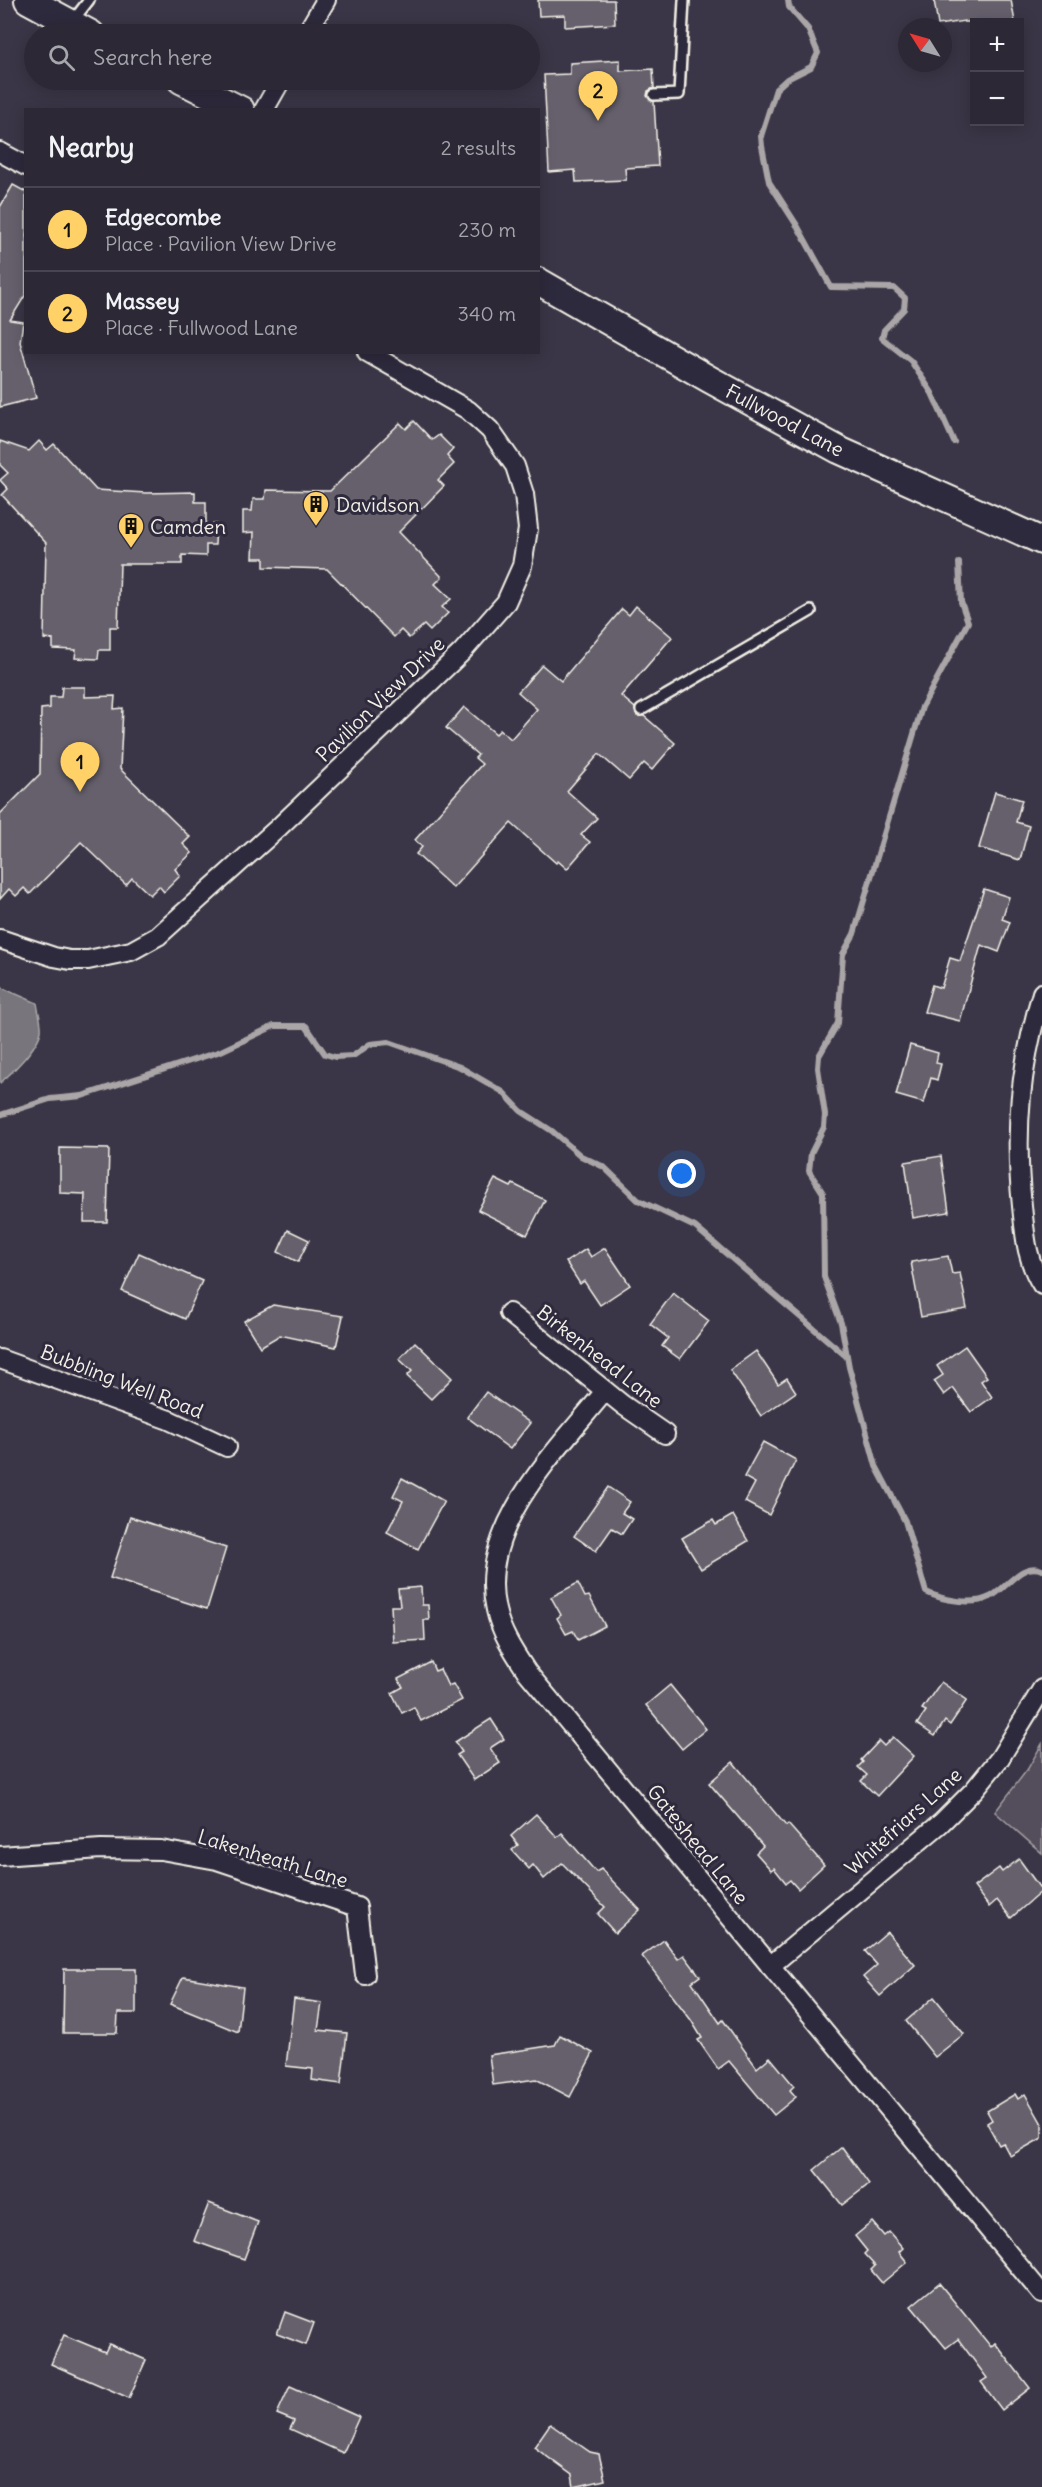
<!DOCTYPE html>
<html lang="en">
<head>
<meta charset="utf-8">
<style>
  body { margin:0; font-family:Delius,sans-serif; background:#34303d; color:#f1f3f6 }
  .controls { position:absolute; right:18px; top:18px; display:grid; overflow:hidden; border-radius:0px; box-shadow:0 3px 15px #0003 }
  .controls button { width:54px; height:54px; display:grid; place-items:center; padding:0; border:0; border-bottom:2px solid #484450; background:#2c2835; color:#f1f3f6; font:30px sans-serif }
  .compass { position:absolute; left:898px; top:18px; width:54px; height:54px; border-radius:50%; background:#2c2835; box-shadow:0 3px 15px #0003; rotate:307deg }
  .you { position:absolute; left:682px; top:1174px; width:21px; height:21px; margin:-15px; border:4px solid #fff; border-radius:50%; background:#1a73e8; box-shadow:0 0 0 9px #1a73e833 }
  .badge { display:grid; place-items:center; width:39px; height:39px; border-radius:50%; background:#ffd166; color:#111; font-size:20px; font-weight:700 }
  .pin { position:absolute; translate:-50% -50px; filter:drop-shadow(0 2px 3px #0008) }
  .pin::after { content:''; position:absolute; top:32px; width:21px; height:18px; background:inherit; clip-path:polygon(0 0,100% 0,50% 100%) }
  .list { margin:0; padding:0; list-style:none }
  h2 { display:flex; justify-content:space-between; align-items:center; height:78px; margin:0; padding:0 24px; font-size:26px }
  h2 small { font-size:20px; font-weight:400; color:#a6a6ad }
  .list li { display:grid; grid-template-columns:39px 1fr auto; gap:18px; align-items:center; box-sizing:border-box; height:84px; padding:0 24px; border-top:2px solid #484450 }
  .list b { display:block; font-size:22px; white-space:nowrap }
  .list p { margin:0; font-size:20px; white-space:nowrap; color:#a6a6ad }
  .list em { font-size:20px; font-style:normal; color:#a6a6ad }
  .icon { flex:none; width:33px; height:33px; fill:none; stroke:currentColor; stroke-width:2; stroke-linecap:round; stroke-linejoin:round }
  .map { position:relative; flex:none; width:1042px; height:2487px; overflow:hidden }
  .search { position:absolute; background:#2c2835; box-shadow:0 3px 15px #0003; left:24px; top:24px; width:516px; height:66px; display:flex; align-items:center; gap:15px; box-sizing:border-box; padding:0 21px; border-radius:33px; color:#a6a6ad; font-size:22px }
  .panel { position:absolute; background:#2c2835; box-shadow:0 3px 15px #0003; left:24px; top:108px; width:516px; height:246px; border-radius:0px }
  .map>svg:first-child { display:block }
  .green { fill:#534e5c; stroke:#a4a0a2; stroke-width:1.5 }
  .water { fill:#78747b; stroke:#aaa6a7; stroke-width:1.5 }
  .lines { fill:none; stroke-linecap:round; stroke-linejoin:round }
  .stream { stroke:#aaa6a7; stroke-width:6 }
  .building { fill:#65616c; stroke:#f4f1e8; stroke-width:1.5 }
  .lane-casing { stroke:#f4f1e8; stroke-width:14 }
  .street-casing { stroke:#f4f1e8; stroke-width:22 }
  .secondary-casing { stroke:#f4f1e8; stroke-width:30 }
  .lane { stroke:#2f2a3d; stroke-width:9 }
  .street { stroke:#2f2a3d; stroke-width:18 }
  .secondary { stroke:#2f2a3d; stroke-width:26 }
  .labels { text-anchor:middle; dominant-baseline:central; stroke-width:6; stroke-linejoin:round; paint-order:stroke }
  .street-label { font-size:20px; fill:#f4f1e8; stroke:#2f2a3d }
  .poi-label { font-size:20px; fill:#f4f1e8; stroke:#2f2a3d; text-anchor:start }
</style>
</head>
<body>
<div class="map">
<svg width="1042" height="2487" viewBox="0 0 1042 2487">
  <rect width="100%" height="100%" fill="#3b3647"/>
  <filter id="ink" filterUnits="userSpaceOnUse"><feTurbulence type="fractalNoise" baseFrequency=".0167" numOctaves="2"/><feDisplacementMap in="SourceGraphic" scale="12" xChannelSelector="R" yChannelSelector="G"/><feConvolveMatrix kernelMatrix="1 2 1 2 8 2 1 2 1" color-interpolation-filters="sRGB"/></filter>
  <g filter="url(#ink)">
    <!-- green -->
    <polygon class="green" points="1042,1744 1042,1853 995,1812 1027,1770"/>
    <!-- water -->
    <path class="water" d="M0 987 37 1003C38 1011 42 1023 41 1031 38 1047 12 1073 0 1083Z"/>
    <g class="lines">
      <!-- stream -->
      <g class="stream">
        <polyline points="788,0 789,7 808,29 818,53 811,67 787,79 776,89 761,136 762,146 769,182 798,227 831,287 894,288 905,298 904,309 884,330 882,338 911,361 932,393 954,442"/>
        <path d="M959 563 961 602 968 622 922 707 854 934 843 954 838 1023 819 1056 818 1068 825 1115 824 1127 811 1153 809 1171 823 1193 824 1277 841 1323 849 1367 876 1466 905 1521 926 1592C942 1600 973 1606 990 1597 1007 1589 1021 1561 1042 1570"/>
        <polyline points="0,1115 50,1099 82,1096 221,1051 274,1026 306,1026 325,1054 335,1057 353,1056 370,1044 389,1042 460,1067 503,1092 521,1111 552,1131 581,1156 604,1167 638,1200 695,1227 847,1357"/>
      </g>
    </g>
    <!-- building -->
    <g class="building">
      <polygon points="538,0 614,0 615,24 565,27 565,15 539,16"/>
      <polygon points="934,0 1011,0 1015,22 964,22 964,21 938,25"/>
      <polygon points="620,60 620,71 653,69 654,88 648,91 647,96 654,102 658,166 625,168 626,180 576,182 575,170 549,172 544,75 570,74 570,63"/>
      <polygon points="13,185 26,192 26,294 10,320 23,322 20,342 36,398 0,407 0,207"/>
      <polygon points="414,421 432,440 439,435 453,449 447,456 454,464 438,480 444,486 399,532 442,577 435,584 451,599 442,607 448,613 430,631 424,625 409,638 401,630 394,637 327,569 264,567 264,558 253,558 254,532 243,533 243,511 252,511 253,499 265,499 266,490 330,491 400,423 406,429"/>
      <polygon points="0,441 29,451 39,441 47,450 54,444 96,490 146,493 195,492 195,502 206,502 206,525 216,524 215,545 206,545 206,556 182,555 182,564 120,564 118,627 110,627 110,650 99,650 98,659 75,658 76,650 53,649 53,640 44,639 46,543 2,495 8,489 0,480 8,473 0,465"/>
      <polygon points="636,606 672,637 621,696 635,708 637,716 644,716 675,743 652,770 644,763 629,780 599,754 567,791 597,818 581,835 590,842 567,869 558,861 556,863 511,823 453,888 416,854 422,847 415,840 482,764 475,758 478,755 446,728 464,707 496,734 500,730 511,739 537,709 518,692 542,665 561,681 622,609 629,615"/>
      <polygon points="62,687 85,687 85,697 115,696 114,709 123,708 120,769 190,837 183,844 192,853 175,869 180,876 164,892 159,886 150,895 132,878 126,885 81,842 30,894 24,888 16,896 9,889 0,899 0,814 40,774 41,709 50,708 50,697 61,697"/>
      <polygon points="995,792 1022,800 1016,822 1029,826 1020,860 979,848"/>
      <polygon points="984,889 1009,897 1002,919 1010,922 999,952 981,945 960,1021 924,1012 932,985 941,988 950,958 960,961"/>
      <polygon points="910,1045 938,1053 936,1063 941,1064 937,1080 931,1078 924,1103 896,1095"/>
      <polygon points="60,1148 109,1149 107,1222 84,1222 85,1194 60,1193"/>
      <polygon points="941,1156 949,1212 913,1218 905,1162"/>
      <polygon points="495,1179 511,1187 513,1184 545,1200 527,1235 478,1210"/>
      <polygon points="288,1230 309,1240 298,1262 278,1252"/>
      <polygon points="605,1248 630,1285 600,1305 584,1281 580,1284 566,1262 586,1249 591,1257"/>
      <polygon points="139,1253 202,1281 185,1319 122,1291"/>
      <polygon points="948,1256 952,1274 960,1273 967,1309 921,1317 911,1262"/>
      <polygon points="673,1293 709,1321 680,1359 662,1346 668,1338 650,1324"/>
      <polygon points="273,1305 343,1316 336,1347 280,1335 260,1347 244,1321"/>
      <polygon points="415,1342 452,1378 431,1399 407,1376 412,1371 399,1359"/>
      <polygon points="965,1346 987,1377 981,1381 992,1397 971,1412 953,1388 944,1395 934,1381 943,1375 937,1366"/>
      <polygon points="756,1351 778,1384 787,1378 796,1392 761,1416 730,1370"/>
      <polygon points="486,1392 530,1423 510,1449 467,1417"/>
      <polygon points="763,1442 796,1460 769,1515 745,1502 755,1483 744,1477"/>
      <polygon points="402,1478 444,1501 418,1549 387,1532 403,1501 393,1496"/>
      <polygon points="608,1487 630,1502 622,1513 632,1519 622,1534 612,1528 596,1551 574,1536"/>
      <polygon points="733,1515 748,1541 701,1569 682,1538 713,1520 716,1525"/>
      <polygon points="130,1517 226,1548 207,1609 110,1578"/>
      <polygon points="578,1583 585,1597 589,1596 605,1626 578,1640 573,1631 566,1634 557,1618 561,1615 551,1597"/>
      <polygon points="421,1587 422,1605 428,1605 429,1620 424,1620 425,1640 393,1642 391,1606 400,1606 398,1589"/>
      <polygon points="431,1662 435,1671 440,1669 448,1686 453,1684 462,1700 421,1721 414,1707 402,1713 392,1693 403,1687 398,1679"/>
      <polygon points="941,1682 967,1700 950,1725 945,1721 935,1736 917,1724 926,1711 922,1709"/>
      <polygon points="670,1685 706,1729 682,1749 646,1705"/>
      <polygon points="491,1719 504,1739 490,1748 500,1763 474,1780 457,1755 462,1752 455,1742"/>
      <polygon points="893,1737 914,1756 877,1796 861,1781 867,1775 858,1767 863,1762 861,1760 879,1741 884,1746"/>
      <polygon points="733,1762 786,1826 788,1824 824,1865 798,1889 790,1880 786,1883 774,1868 771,1870 756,1853 763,1846 709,1783"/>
      <polygon points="536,1814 557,1837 562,1833 596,1872 601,1869 640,1910 615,1933 598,1914 605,1907 562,1863 544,1879 533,1865 529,1869 512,1850 518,1845 511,1836"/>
      <polygon points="1019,1859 1042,1891 1011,1918 997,1900 989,1907 974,1887 999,1868 1002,1872"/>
      <polygon points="887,1932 915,1965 880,1996 863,1977 877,1965 865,1951"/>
      <polygon points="664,1940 678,1959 684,1955 700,1976 692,1982 720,2023 723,2020 757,2068 770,2057 794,2086 790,2090 796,2097 774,2115 729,2061 718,2069 698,2040 702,2038 691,2020 642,1956"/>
      <polygon points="64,1969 136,1969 136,2013 118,2013 117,2033 63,2033"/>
      <polygon points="183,1977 243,1987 238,2032 170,2004"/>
      <polygon points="934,1997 964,2034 935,2057 906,2021"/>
      <polygon points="294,1999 322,2003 318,2030 347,2033 341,2084 312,2080 313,2069 286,2066"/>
      <polygon points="560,2035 593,2053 570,2097 536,2079 493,2085 489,2055 555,2045"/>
      <polygon points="1015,2094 1018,2099 1025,2094 1042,2124 1042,2138 1010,2156 1003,2143 999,2145 987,2123 992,2120 987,2111"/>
      <polygon points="842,2147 869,2184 842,2205 814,2170"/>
      <polygon points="209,2203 258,2222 244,2259 194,2241"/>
      <polygon points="872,2222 884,2236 889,2232 903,2248 899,2252 907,2262 882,2283 871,2270 875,2266 864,2254 867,2251 855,2236"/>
      <polygon points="939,2283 991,2347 995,2343 1030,2388 1002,2410 981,2382 987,2378 958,2339 946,2348 911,2306"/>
      <polygon points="285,2312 314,2323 306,2345 277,2334"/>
      <polygon points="64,2335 105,2352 109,2344 146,2360 129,2398 51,2364"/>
      <polygon points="290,2386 359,2417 343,2453 290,2429 294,2421 277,2414"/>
      <polygon points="550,2424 590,2452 599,2454 605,2480 574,2487 572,2475 534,2447"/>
    </g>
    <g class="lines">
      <!-- lane casing -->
      <g class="lane-casing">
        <g id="lane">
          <polyline points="72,22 89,0"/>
          <polyline points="654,95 679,94 684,0"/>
          <polyline points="641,710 811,611"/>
        </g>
      </g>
      <!-- street casing -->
      <g class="street-casing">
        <g id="street">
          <polyline points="306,34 326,0"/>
          <polyline points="264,110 281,80"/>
          <polyline points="0,152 26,166"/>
          <polyline points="0,939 54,957 70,960 88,960 131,951 158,936 278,828 462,652 506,602 522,566 528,529 524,494 515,466 490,430 468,410 367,352"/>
          <path d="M1042 993C1020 1067 1014 1129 1022 1206 1025 1234 1026 1260 1042 1285"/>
          <polyline points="509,1313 623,1405 665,1434"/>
          <polyline points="0,1359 169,1420 227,1447"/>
          <path d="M605 1391C558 1450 476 1527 496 1610 501 1633 514 1652 527 1672L1042 2294"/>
          <polyline points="0,1856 101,1849 161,1850 217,1860 357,1907 365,1975"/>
          <polyline points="770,1966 941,1823 974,1790 1000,1758 1042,1689"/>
        </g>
      </g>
      <!-- secondary casing -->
      <g class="secondary-casing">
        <g id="secondary">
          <polyline points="28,0 91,34"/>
          <polyline points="181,80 241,110"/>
          <polyline points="538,281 709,379 839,450 1042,541"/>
        </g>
      </g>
      <!-- lane -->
      <use href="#lane" class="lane"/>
      <!-- street -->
      <use href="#street" class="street"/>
      <!-- secondary -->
      <use href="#secondary" class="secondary"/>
    </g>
  </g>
  <!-- icons -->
  <defs>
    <g id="building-pin" transform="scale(1.35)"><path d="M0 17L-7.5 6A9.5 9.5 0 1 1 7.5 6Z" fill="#ffd166" stroke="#2f2a3d"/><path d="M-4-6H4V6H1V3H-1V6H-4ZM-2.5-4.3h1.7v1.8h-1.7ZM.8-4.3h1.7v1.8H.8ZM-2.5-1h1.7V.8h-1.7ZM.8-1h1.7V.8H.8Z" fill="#111"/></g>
  </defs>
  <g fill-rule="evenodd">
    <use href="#building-pin" x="316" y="504"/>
    <use href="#building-pin" x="131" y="526"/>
  </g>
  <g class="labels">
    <!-- street labels -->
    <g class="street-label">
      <text transform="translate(785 420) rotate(28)">Fullwood Lane</text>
      <text transform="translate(380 699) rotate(-44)">Pavilion View Drive</text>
      <text transform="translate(600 1356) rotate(38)">Birkenhead Lane</text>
      <text transform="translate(122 1381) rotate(21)">Bubbling Well Road</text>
      <text transform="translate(903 1821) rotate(-42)">Whitefriars Lane</text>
      <text transform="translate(698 1844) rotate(51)">Gateshead Lane</text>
      <text transform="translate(273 1858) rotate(17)">Lakenheath Lane</text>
    </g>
    <!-- poi labels -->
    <g class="poi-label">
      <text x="336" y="504">Davidson</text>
      <text x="150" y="526">Camden</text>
    </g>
  </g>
</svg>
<div class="controls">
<button>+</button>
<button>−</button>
</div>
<svg class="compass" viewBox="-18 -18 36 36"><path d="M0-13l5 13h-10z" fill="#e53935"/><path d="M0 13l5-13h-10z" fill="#a6a6ad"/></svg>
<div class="you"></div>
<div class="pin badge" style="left:80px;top:792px">1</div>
<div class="pin badge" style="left:598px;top:121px">2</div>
<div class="search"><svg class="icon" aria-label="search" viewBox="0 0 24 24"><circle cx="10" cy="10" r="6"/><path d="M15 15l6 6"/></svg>Search here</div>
<section class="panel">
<h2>Nearby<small>2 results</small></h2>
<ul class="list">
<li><span class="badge">1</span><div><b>Edgecombe</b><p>Place · Pavilion View Drive</p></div><em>230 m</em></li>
<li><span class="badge">2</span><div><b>Massey</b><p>Place · Fullwood Lane</p></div><em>340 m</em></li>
</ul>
</section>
</div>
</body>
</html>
